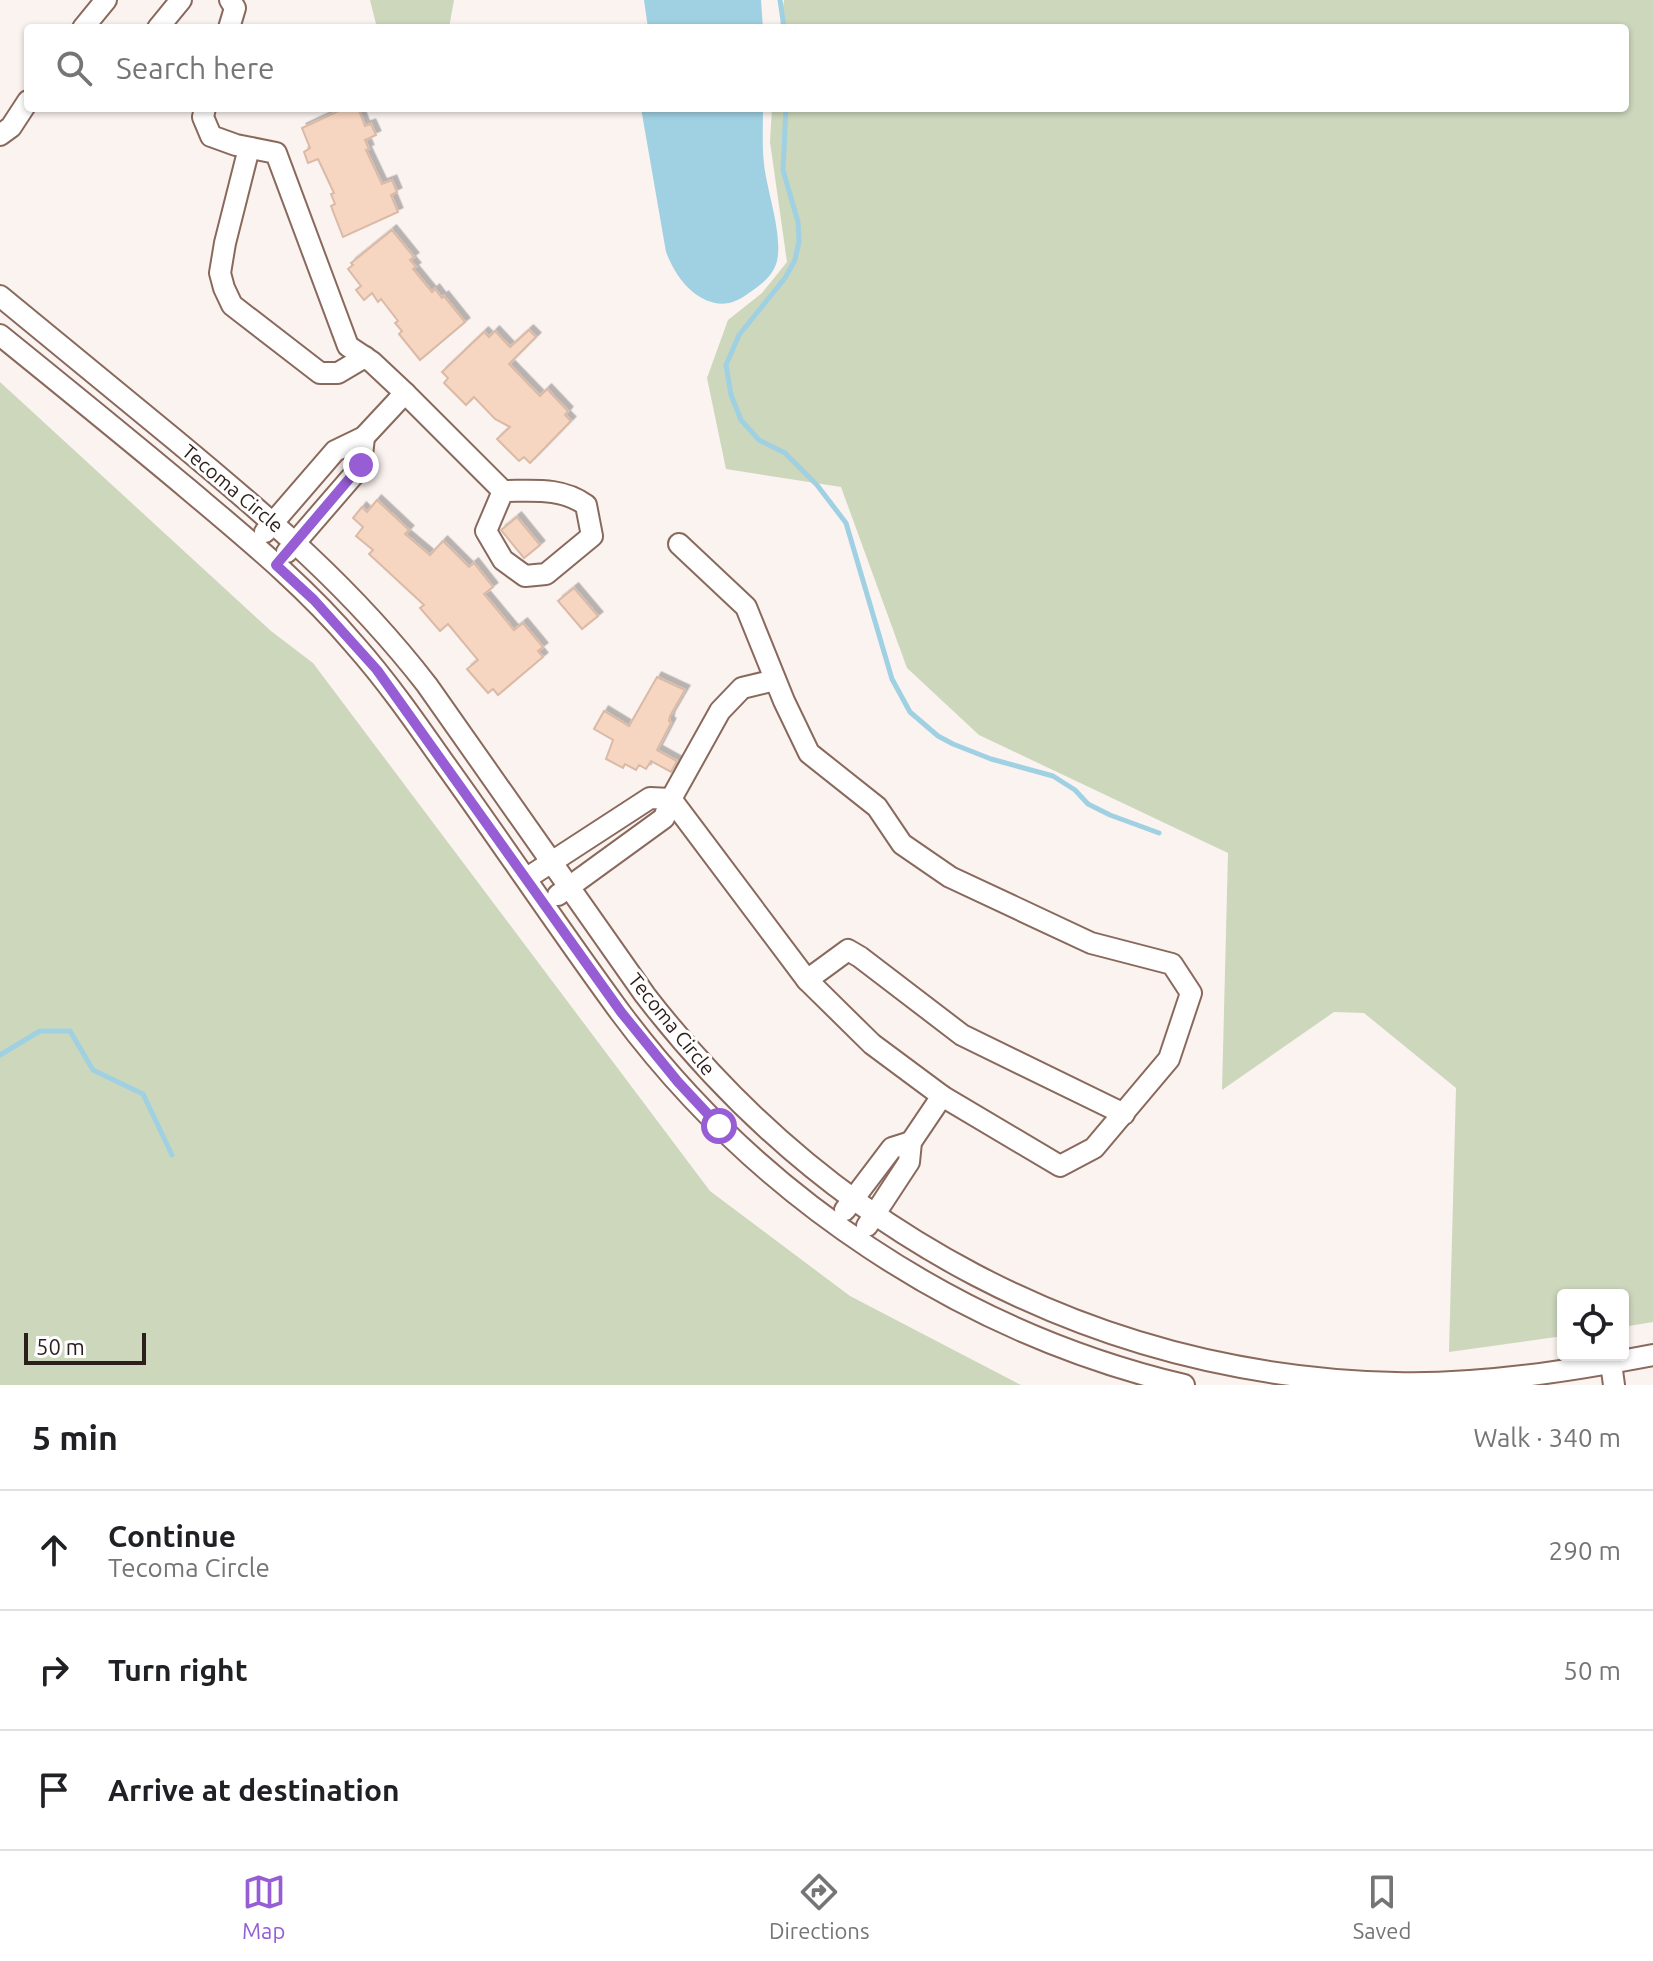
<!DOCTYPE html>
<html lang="en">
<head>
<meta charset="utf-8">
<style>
  body { margin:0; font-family:Ubuntu,sans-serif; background:#f6f6f6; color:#202124 }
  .controls { position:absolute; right:24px; bottom:24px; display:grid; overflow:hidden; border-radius:8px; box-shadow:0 2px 6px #0004 }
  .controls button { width:72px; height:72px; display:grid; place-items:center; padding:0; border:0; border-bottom:2px solid #e0e0e0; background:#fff; color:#202124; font:40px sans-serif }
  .scale { position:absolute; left:24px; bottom:20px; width:122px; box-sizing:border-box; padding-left:8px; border:4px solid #2c1e1a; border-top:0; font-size:22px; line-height:28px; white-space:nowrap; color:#2c1e1a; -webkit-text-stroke:6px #fff; paint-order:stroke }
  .stop { position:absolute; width:24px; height:24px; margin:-18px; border:6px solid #965dd5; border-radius:50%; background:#fff }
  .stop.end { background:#965dd5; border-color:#fff; box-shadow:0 2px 8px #0008 }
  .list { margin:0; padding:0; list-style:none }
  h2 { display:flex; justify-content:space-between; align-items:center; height:104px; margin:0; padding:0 32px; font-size:34px }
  h2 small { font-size:26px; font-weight:400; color:#757577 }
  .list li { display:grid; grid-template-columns:52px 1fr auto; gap:24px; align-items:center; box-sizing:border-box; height:120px; padding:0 32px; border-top:2px solid #e0e0e0 }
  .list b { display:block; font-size:30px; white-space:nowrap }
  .list p { margin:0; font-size:26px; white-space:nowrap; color:#757577 }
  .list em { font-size:26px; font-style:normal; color:#757577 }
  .icon { flex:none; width:44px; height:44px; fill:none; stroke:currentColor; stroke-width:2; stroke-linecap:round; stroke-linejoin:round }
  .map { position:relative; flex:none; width:1653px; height:1385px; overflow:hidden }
  .search { position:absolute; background:#fff; box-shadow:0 2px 6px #0004; left:24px; right:24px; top:24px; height:88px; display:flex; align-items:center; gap:20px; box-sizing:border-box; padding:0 28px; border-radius:8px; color:#757577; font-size:30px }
  .sheet { height:464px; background:#fff }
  nav { display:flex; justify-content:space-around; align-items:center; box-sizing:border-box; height:112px; border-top:2px solid #e0e0e0; background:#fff; font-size:22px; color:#757577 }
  nav a { display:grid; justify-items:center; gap:4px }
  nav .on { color:#965dd5 }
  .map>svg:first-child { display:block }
  .green { fill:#cdd7bc }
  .water { fill:#a0d1e3 }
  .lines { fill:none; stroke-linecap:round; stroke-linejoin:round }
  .stream { stroke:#a0d1e3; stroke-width:5 }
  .building { fill:#f6d5c1; stroke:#dabaa6; stroke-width:2; filter:url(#shadow) }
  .minor-casing { stroke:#8a695d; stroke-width:24 }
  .minor { stroke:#fff; stroke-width:20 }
  .route { stroke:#965dd5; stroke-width:10 }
  .labels { text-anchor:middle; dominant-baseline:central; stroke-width:6; stroke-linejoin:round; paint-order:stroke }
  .street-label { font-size:20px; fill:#2c1e1a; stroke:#fff }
</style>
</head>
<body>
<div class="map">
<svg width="1653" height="1385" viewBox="0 0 1653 1385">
  <defs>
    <filter id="shadow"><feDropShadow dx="4.5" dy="-4.5" stdDeviation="0" flood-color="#0004"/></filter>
  </defs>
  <rect width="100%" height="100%" fill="#fbf3f0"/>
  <!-- green -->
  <g class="green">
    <polygon points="370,0 454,0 449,28 377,28"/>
    <polygon points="784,0 1653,0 1653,1322 1623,1327 1623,1295 1563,1295 1563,1336 1449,1352 1456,1088 1364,1013 1334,1012 1222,1090 1228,853 979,735 907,668 841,487 726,469 707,378 728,320 762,293 787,262 770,142 772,108 1625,108 1625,28 780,28"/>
    <polygon points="0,382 271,631 313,663 710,1191 850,1296 1021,1385 0,1385"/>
  </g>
  <!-- water -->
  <g class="water">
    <polygon points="644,0 761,0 763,28 648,28"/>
    <path d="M641 108H763C763 126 762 145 764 164 767 191 783 235 777 261 773 276 761 285 749 293 740 300 727 306 715 303 690 297 675 275 666 252Z"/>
  </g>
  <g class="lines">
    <!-- stream -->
    <g class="stream">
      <polyline points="780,0 784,28"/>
      <polyline points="786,108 783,170 798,222 799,241 795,260 785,278 739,335 726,365 731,395 741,420 759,440 785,453 817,485 846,523 892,679 910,712 938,736 953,744 991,759 1053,776 1075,790 1088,804 1110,815 1159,833"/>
      <polyline points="0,1055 40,1031 70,1031 93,1070 143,1094 172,1155"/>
    </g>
  </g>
  <!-- building -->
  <g class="building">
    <polygon points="345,108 358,108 365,126 371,124 376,135 365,140 369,149 366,150 382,184 392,180 397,192 391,195 398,212 343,237 331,206 335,204 331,194 334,193 318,159 308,163 304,152 310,148 302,128"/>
    <polygon points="392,230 414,257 410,260 416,267 413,269 432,292 435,289 442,298 444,296 465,322 420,360 399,334 402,331 395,323 398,321 381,299 378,302 372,293 364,300 356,290 361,286 348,269 353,265 351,263"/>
    <polygon points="529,330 536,337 509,364 540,396 547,389 568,411 565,415 571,421 530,463 524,457 519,461 497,439 510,427 495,419 474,397 466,405 444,383 448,378 442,372 484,332 489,337 495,331 510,347"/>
    <polygon points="377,500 409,530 405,534 430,555 443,541 469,567 474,563 493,587 484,594 514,630 523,623 543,647 538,651 543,657 498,695 493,689 488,693 467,669 478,660 448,624 440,631 420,608 424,605 369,554 373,550 356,536 363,527 353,518 362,507 367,512"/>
    <polygon points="517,517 540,545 524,558 501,530"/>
    <polygon points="574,588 598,616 582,629 558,601"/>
    <polygon points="657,677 685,690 670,716 669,721 671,723 657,750 677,761 671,772 651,761 646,769 639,765 636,770 625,764 623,768 606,759 613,740 594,729 604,711 629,726"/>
  </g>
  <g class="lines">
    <!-- minor casing -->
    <g class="minor-casing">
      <g id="minor">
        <polyline points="83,28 106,0"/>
        <polyline points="158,28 181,0"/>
        <polyline points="229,28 235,8 230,0"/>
        <polyline points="205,108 203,117 211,136 236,145 276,153 348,346 372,362 405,393 364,437 335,451 265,532"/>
        <polyline points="0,135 11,127 28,101"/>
        <polyline points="249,148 225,243 220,273 224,288 232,305 320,373 338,373 365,357"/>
        <path d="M0 296C58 343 116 391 174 439 268 517 352 588 427 685L645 995C828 1232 1094 1376 1396 1383 1482 1385 1569 1371 1653 1355"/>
        <path d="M0 335C63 386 126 437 188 489 246 538 305 586 354 644 386 680 414 720 442 760 502 843 559 929 620 1012 757 1196 960 1332 1184 1385"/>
        <path d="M405 393 503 491C533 491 561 487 586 505L592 536 546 574 525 576 503 560 486 531 503 491"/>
        <polyline points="679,544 746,607 784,701 809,753 877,807 902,844 950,877 1091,943 1172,964 1191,993 1169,1059 1094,1148 1060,1166 942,1096 911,1142 909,1162 867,1226"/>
        <polyline points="287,552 357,471 361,465 364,437"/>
        <polyline points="775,680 742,688 720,711 671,799 807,980 848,950 860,957 962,1035 1124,1114"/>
        <polyline points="527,878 650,798 671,799 664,818 558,895"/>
        <polyline points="807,980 872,1044 942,1096"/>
        <polyline points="845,1210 892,1148 911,1142"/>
        <polyline points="1611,1363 1614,1385"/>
      </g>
    </g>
    <!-- minor -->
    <use href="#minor" class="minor"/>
  </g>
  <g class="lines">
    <!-- route -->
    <polyline class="route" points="361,465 276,565 314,600 377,670 621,1012 678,1082 719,1126"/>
  </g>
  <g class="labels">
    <!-- street labels -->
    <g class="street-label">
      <text transform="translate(233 488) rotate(40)">Tecoma Circle</text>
      <text transform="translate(672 1024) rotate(51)">Tecoma Circle</text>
    </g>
  </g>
</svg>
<div class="controls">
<button><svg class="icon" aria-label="locate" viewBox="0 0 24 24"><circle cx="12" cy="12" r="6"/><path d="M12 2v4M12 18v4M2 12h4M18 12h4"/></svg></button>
</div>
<div class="scale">50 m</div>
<div class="stop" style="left:719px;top:1126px"></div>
<div class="stop end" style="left:361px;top:465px"></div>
<div class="search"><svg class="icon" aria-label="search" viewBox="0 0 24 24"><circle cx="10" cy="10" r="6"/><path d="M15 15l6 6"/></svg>Search here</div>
</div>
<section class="sheet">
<h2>5 min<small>Walk · 340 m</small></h2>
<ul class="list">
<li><svg class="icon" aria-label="ahead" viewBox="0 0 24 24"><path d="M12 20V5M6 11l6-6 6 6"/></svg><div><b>Continue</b><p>Tecoma Circle</p></div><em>290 m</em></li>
<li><svg class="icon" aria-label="right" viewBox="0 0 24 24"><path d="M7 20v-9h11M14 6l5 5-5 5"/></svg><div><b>Turn right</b></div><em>50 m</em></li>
<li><svg class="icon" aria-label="arrive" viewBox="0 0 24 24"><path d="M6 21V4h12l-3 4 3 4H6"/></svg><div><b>Arrive at destination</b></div></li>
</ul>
</section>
<nav>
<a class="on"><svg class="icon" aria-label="map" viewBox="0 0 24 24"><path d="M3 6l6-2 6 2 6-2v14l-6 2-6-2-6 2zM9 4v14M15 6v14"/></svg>Map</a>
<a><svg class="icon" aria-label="directions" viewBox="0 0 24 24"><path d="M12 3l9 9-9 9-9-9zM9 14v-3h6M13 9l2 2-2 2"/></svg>Directions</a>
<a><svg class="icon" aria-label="saved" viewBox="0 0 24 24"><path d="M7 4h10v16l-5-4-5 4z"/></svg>Saved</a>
</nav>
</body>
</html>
